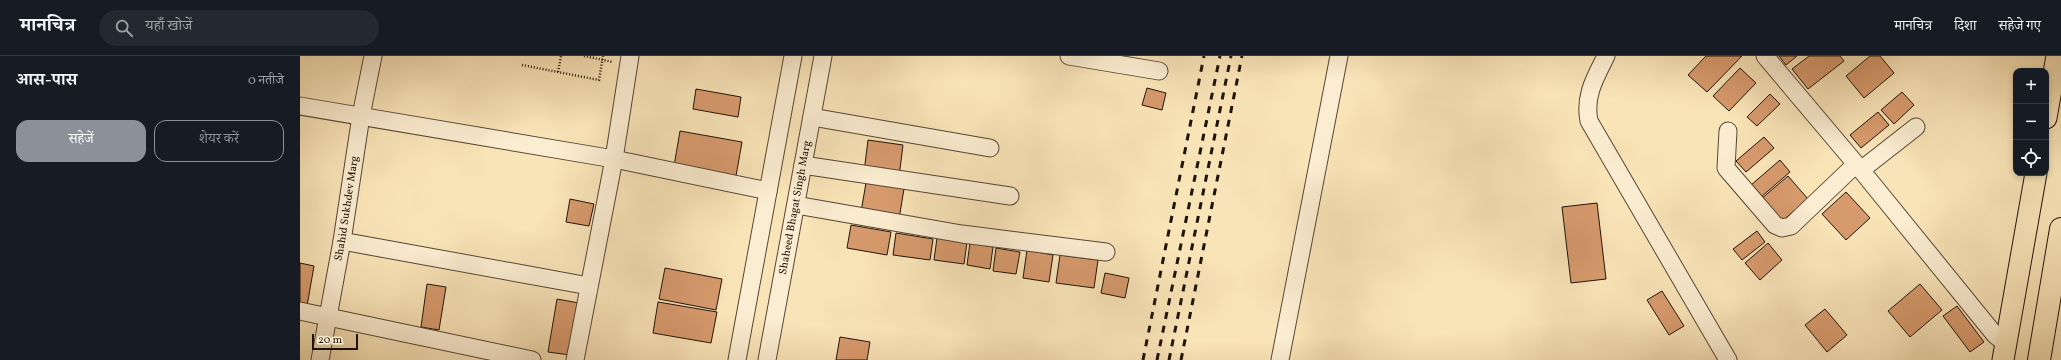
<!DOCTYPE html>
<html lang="hi">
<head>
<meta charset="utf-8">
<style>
  body { margin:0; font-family:Vollkorn,"Noto Serif Devanagari",serif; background:#242831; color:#f1f3f6 }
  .controls { position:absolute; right:12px; top:12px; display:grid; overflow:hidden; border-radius:8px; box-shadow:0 2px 6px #0003 }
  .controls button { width:36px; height:36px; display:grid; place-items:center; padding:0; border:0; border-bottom:1px solid #363941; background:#171b24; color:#f1f3f6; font:20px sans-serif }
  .scale { position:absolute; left:12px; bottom:10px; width:46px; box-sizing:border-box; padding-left:4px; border:2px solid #1f130a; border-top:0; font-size:11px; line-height:14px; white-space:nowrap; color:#1f130a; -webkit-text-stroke:3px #fbedd1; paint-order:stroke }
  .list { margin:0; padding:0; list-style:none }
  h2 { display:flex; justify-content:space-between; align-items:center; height:52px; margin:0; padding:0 16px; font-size:17px }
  h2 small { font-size:13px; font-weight:400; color:#9ea1a6 }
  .actions { display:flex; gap:8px; padding:12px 16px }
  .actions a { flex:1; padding:9px 0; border:1px solid #8c9099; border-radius:12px; text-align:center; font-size:14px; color:#8c9099 }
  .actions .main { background:#8c9099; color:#fff }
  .icon { flex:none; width:22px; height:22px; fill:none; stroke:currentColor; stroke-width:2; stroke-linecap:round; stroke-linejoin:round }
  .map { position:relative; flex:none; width:1761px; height:304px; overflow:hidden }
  header { display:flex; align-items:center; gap:24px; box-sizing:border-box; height:56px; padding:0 20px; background:#171b24; border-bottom:1px solid #363941 }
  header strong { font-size:19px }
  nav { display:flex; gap:22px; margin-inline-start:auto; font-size:14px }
  .search { width:280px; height:36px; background:#242831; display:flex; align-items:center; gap:10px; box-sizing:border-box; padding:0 14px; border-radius:22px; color:#9ea1a6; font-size:15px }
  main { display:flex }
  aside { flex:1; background:#171b24 }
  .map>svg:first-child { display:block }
  .building { fill:#d79a6d; stroke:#1f130a }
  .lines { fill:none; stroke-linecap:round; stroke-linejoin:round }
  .minor-casing { stroke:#564736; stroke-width:19 }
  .major-casing { stroke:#1f130a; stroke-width:23 }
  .highway-casing { stroke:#1f130a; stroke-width:24 }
  .path { stroke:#1f130a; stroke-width:2.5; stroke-dasharray:1 2; stroke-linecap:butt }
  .minor { stroke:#fbedd1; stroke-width:17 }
  .major { stroke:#f9e4b8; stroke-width:21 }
  .highway { stroke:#f9e4b8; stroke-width:22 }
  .rail { stroke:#1f130a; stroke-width:3; stroke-dasharray:7 7; stroke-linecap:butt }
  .labels { text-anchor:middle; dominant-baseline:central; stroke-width:3; stroke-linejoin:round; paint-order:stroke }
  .street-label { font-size:11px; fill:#1f130a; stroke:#fbedd1 }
</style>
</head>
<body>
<header>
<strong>मानचित्र</strong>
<div class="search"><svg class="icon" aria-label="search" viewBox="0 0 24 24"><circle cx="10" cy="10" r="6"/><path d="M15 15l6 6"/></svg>यहाँ खोजें</div>
<nav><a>मानचित्र</a><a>दिशा</a><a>सहेजे गए</a></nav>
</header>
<main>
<aside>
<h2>आस-पास<small>0 नतीजे</small></h2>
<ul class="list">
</ul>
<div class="actions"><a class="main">सहेजें</a><a>शेयर करें</a></div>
</aside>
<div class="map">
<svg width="1761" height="304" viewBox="0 0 1761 304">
  <rect width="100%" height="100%" fill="#f9e4b8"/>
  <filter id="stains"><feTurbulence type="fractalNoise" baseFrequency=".005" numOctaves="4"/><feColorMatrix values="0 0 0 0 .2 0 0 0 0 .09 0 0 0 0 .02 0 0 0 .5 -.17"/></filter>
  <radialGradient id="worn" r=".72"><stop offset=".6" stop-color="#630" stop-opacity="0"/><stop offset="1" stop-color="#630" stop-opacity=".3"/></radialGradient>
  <!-- building -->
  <g class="building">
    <polygon points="1406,0 1442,0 1407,36 1388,19"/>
    <polygon points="1479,0 1497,0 1486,9"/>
    <polygon points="1509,0 1540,0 1544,5 1508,33 1492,13"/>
    <polygon points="1570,0 1580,0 1594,17 1564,42 1546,20"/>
    <polygon points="1440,12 1456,27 1429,55 1413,40"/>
    <polygon points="847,32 866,37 862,54 842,49"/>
    <polygon points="396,33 441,41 438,61 393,53"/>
    <polygon points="1602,36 1614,49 1594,68 1581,54"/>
    <polygon points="1470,38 1480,48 1457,70 1447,61"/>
    <polygon points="1578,56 1589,69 1561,92 1550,79"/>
    <polygon points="380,75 442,86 436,120 374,110"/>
    <polygon points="1464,81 1474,92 1446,116 1436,105"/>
    <polygon points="568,84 603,89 599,121 564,116"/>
    <polygon points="1480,104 1490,116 1461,141 1451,129"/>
    <polygon points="1488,120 1508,143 1481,166 1461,143"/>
    <polygon points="567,121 605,127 599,163 561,156"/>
    <polygon points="1546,136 1570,162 1546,184 1522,158"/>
    <polygon points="270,143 294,148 289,170 266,166"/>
    <polygon points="1297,147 1306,223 1271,227 1262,151"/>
    <polygon points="551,169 591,176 587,199 547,192"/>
    <polygon points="1457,175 1465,186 1442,204 1433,193"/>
    <polygon points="596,177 633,183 630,204 593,199"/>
    <polygon points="637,182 667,186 664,208 634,204"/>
    <polygon points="670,187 693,191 690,213 667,209"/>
    <polygon points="1468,187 1482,204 1460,224 1445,207"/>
    <polygon points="696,192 720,196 716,218 693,215"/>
    <polygon points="727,194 753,199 749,226 723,222"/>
    <polygon points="760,199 798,204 794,232 756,227"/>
    <polygon points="0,207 14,210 7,250 0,249"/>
    <polygon points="365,212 422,223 416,254 359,243"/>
    <polygon points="805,217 829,222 825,242 801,237"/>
    <polygon points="127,228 146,231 139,274 121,271"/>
    <polygon points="1620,228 1642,254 1610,281 1588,255"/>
    <polygon points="1362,235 1384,270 1369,279 1347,244"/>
    <polygon points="257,243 279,247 270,299 248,296"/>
    <polygon points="358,246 417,256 411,287 353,277"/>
    <polygon points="1657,250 1684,286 1670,296 1643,260"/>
    <polygon points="1525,253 1547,279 1527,296 1505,269"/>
    <polygon points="540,281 570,286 567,304 536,304"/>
  </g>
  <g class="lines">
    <!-- minor casing -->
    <g class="minor-casing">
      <g id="minor">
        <polyline points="769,0 859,15"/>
        <path d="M1306 0C1295 22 1284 40 1289 65L1428 304"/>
        <polyline points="1465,0 1561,114 1695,279 1706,288"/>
        <polyline points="0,50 314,103 468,135"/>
        <polyline points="512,61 690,92"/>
        <polyline points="1428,75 1426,112 1475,169 1482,172 1491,170 1556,108"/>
        <polyline points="503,109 710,140"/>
        <polyline points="1561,114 1616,71"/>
        <polyline points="496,149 662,178 806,196"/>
        <polyline points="42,185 289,230"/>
        <polyline points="0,255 232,304"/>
        <path id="s1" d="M20 304 42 185 61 60 73 0"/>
        <polyline points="275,304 314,103 330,0"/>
        <polyline points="437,304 493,0"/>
        <path id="s2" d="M467 304 523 0"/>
        <polyline points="980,304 1039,0"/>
      </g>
    </g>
    <!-- major casing -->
    <g class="major-casing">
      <g id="major">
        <polyline points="1746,62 1757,0"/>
        <polyline points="1703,304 1736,117"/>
      </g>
    </g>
    <!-- highway casing -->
    <g class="highway-casing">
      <polyline id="highway" points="1739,304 1761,173"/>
    </g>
    <!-- path -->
    <g class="path">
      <polyline points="284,0 313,6"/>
      <polyline points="222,9 299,24 303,0"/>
      <polyline points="258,16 261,0"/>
    </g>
    <!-- minor -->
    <use href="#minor" class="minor"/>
    <!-- major -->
    <use href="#major" class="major"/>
    <!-- highway -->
    <use href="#highway" class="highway"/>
    <!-- rail -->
    <g class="rail">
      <polyline points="843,304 904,0"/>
      <polyline points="857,304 920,0"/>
      <polyline points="869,304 931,0"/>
      <polyline points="881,304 942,0"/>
    </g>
  </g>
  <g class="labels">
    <!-- street labels -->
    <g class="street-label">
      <text stroke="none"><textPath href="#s1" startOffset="154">Shahid Sukhdev Marg</textPath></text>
      <text stroke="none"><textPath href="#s2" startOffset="155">Shaheed Bhagat Singh Marg</textPath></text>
    </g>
  </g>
  <rect width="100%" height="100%" filter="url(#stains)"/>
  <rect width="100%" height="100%" fill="url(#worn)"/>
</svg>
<div class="controls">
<button>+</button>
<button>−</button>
<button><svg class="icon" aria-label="locate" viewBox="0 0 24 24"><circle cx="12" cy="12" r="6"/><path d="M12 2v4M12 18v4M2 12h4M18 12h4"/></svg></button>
</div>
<div class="scale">20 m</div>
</div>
</main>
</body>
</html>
